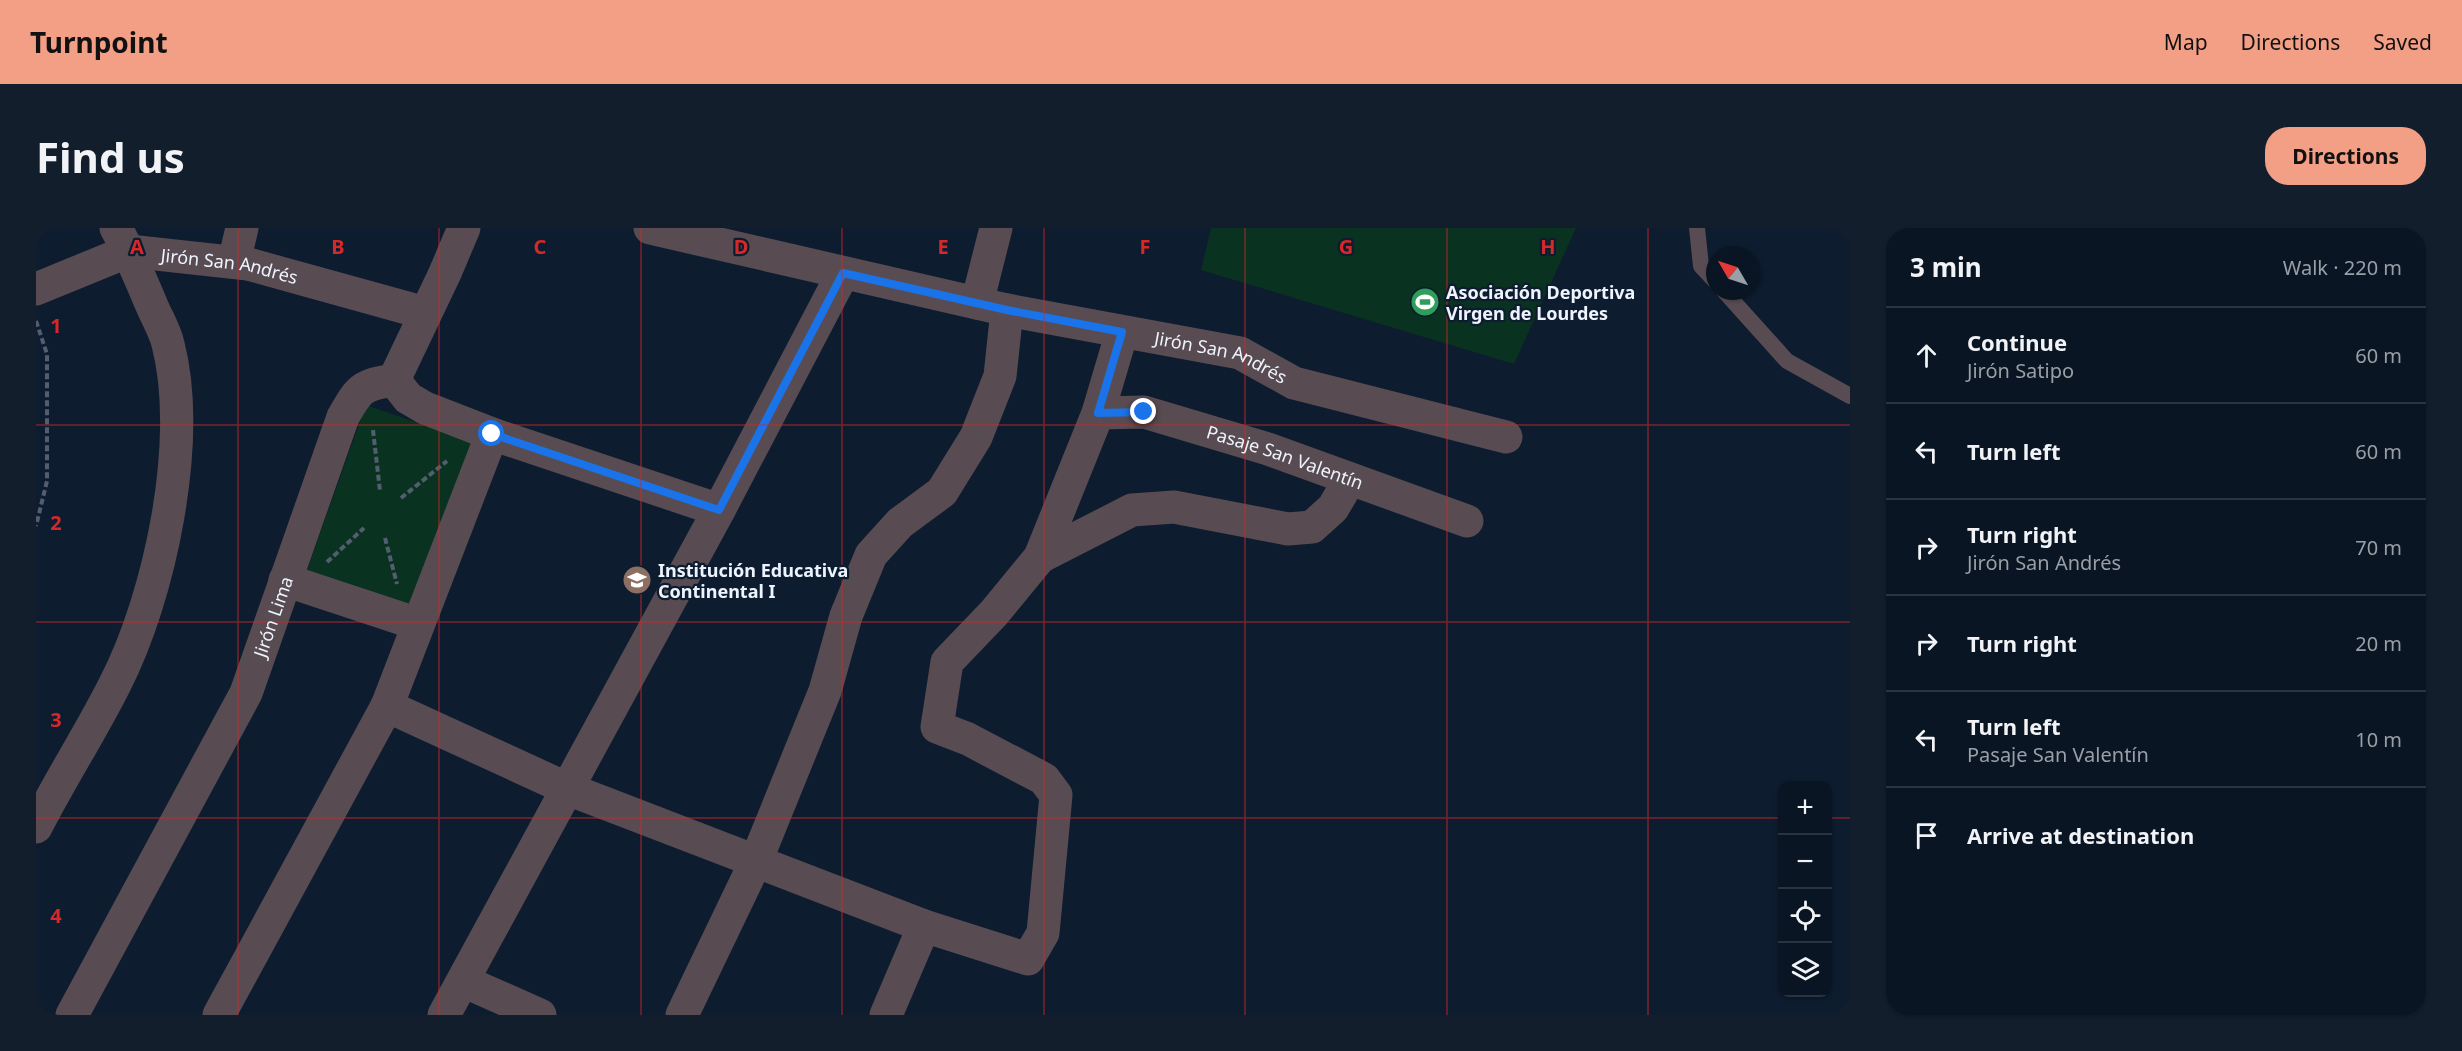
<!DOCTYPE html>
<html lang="en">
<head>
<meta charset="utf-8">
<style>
  body { margin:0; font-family:"Noto Sans",sans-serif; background:#131e2c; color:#f1f3f6 }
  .controls { position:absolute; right:18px; bottom:18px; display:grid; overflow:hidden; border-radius:12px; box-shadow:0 2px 4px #0004 }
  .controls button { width:54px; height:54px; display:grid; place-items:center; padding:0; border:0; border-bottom:2px solid #2a3441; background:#0a1524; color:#f1f3f6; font:30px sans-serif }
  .compass { position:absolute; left:1670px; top:18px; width:54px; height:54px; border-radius:50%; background:#0a1524; box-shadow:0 2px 4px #0004; rotate:309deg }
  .stop { position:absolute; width:18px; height:18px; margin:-14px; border:4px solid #1a73e8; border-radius:50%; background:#fff }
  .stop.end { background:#1a73e8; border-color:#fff; box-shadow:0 2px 6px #0008 }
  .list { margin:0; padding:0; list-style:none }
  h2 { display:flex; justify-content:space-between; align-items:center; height:78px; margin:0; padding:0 24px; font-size:26px }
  h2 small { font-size:20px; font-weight:400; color:#999fa6 }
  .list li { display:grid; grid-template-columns:39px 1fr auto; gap:18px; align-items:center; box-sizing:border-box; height:96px; padding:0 24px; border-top:2px solid #2a3441 }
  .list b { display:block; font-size:22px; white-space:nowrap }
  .list p { margin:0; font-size:20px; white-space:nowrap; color:#999fa6 }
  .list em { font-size:20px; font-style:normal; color:#999fa6 }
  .icon { flex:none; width:33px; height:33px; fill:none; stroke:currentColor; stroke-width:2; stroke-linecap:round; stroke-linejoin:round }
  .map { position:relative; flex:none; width:1814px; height:787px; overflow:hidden; border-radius:24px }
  header { display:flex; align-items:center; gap:36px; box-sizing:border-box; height:84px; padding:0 30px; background:#f39f86; color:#111 }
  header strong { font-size:28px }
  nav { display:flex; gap:33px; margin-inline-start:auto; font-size:21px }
  .intro { display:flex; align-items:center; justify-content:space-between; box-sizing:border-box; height:144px; padding:0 36px }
  h1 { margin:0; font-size:42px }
  .button { padding:15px 27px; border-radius:24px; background:#f39f86; color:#111; font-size:21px; font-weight:700 }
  main { display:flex; gap:36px; padding:0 36px }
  aside { flex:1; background:#0a1524; border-radius:24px; box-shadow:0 2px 4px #0004 }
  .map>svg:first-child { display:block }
  .green { fill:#0a3220 }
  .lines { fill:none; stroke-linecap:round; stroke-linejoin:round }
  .path { stroke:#525e6f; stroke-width:4; stroke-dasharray:6 3; stroke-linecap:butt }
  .service { stroke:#584c52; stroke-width:16 }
  .minor { stroke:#584c52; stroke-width:33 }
  .route { stroke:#1a73e8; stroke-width:8 }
  .grid { fill:none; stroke:#d62828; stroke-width:1.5; stroke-opacity:0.55 }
  .labels { text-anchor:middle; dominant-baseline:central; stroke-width:4.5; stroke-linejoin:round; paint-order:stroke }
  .street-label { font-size:18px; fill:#eef4fd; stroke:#0e1c30 }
  .poi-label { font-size:18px; font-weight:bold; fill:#eef4fd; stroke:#0e1c30; text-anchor:start }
  .grid-label { font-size:20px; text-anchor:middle; font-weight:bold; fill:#d62828; stroke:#0e1c30; stroke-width:4.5; stroke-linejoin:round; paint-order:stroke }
</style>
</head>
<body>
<header>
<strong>Turnpoint</strong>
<nav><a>Map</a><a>Directions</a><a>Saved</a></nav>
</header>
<div class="intro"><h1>Find us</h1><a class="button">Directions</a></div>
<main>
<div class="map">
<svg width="1814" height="787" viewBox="0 0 1814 787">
  <rect width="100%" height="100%" fill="#0e1c30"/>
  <!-- green -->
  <g class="green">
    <polygon points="1175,0 1540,0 1478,136 1165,42"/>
    <polygon points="330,177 437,214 372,394 266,356"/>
  </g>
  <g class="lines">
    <!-- path -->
    <g class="path">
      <polyline points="0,93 11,126 11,253 0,298"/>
      <polyline points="337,202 344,263"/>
      <polyline points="365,270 411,233"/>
      <polyline points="349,310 361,356"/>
      <polyline points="291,334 328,300"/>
    </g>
    <!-- service -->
    <g class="service">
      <polyline points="1661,0 1665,38 1679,53"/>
      <polyline points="1688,63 1751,133 1814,168"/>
    </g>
    <!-- minor -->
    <g class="minor">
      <path id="s1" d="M614 0 971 82 1204 125 1258 155 1470 209"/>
      <polyline points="198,34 206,0"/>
      <path id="s2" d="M0 61 93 23 212 36 389 85"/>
      <polyline points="941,75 960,0"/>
      <polyline points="358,152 372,170 389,180 456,206 683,282"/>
      <path id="s3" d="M1062 185 1108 184 1155 198 1232 221 1431 293"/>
      <polyline points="1004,329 1096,282 1138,279 1252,301 1276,299 1297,280 1314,251"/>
      <polyline points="249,352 382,396"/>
      <polyline points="351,478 532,561 888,698 992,731 1007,705 1020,567 1008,551 932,511 901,499 911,434 958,385 1004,329 1062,185 1086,104"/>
      <path d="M0 599C25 550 55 504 79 456 124 368 157 213 132 116 129 103 121 90 116 78 105 52 94 25 80 0"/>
      <polyline points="427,753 504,787"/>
      <path id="s4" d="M36 787 210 465 307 189C323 161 325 157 358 152L409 45 428 0"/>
      <polyline points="183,787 351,478 456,206"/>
      <polyline points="408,787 683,282 807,45"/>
      <polyline points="646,787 720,633 789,463 810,388 835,327 864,295 906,264 940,209 964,148 971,82"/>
      <polyline points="850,787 888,698"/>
    </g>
  </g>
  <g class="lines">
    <!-- route -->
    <polyline class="route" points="456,206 683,282 807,45 971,82 1086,104 1062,185 1108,184"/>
  </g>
  <!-- grid -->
  <path class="grid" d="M202 0V787M403 0V787M605 0V787M806 0V787M1008 0V787M1209 0V787M1411 0V787M1612 0V787M0 197H1814M0 394H1814M0 590H1746M1792 590H1814"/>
  <!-- icons -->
  <defs>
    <g id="stadium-disc" transform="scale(1.5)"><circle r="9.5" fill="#2e9e5b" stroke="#0e1c30"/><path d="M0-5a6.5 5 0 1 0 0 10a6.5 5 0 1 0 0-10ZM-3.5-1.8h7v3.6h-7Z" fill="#fff"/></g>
    <g id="school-disc" transform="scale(1.5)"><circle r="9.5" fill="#8d6e63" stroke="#0e1c30"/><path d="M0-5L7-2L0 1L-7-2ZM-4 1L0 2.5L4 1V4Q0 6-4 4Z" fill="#fff"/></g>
  </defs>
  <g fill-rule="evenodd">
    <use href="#stadium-disc" x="1389" y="74"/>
    <use href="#school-disc" x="601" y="352"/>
  </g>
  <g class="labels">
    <!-- street labels -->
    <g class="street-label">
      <text stroke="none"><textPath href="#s2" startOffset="202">Jirón San Andrés</textPath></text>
      <text stroke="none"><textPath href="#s1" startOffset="586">Jirón San Andrés</textPath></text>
      <text stroke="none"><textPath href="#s3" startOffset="194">Pasaje San Valentín</textPath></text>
      <text stroke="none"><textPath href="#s4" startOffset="447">Jirón Lima</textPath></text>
    </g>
    <!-- poi labels -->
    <g class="poi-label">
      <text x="1410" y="64">Asociación Deportiva<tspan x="1410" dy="21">Virgen de Lourdes</tspan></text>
      <text x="622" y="342">Institución Educativa<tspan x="622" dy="21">Continental I</tspan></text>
    </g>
  </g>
  <g class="grid-label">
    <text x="101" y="26">A</text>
    <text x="302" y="26">B</text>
    <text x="504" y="26">C</text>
    <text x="705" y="26">D</text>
    <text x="907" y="26">E</text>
    <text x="1109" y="26">F</text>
    <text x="1310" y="26">G</text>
    <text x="1512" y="26">H</text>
    <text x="20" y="105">1</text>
    <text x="20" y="302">2</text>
    <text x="20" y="499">3</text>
    <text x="20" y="695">4</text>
  </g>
</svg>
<div class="controls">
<button>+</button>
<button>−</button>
<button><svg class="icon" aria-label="locate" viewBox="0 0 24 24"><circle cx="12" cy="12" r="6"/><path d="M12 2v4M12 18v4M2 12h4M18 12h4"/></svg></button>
<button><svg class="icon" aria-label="layers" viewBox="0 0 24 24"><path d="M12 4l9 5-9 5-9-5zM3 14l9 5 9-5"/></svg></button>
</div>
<svg class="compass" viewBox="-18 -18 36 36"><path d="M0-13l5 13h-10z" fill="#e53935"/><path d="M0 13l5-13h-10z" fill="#999fa6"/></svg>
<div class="stop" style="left:456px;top:206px"></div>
<div class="stop end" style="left:1108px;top:184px"></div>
</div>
<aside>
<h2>3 min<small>Walk · 220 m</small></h2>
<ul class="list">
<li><svg class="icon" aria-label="ahead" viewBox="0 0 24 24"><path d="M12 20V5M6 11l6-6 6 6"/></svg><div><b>Continue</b><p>Jirón Satipo</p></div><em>60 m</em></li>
<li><svg class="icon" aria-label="left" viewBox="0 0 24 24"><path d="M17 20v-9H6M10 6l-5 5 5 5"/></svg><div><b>Turn left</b></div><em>60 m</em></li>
<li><svg class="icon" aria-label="right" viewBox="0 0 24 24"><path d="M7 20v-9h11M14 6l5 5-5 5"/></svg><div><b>Turn right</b><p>Jirón San Andrés</p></div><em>70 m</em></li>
<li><svg class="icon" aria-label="right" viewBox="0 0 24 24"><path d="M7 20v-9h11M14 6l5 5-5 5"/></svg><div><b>Turn right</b></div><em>20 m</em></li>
<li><svg class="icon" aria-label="left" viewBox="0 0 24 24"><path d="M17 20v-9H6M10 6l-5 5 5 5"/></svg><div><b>Turn left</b><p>Pasaje San Valentín</p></div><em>10 m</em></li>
<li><svg class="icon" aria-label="arrive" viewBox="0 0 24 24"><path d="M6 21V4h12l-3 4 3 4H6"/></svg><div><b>Arrive at destination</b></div></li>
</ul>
</aside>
</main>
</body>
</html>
